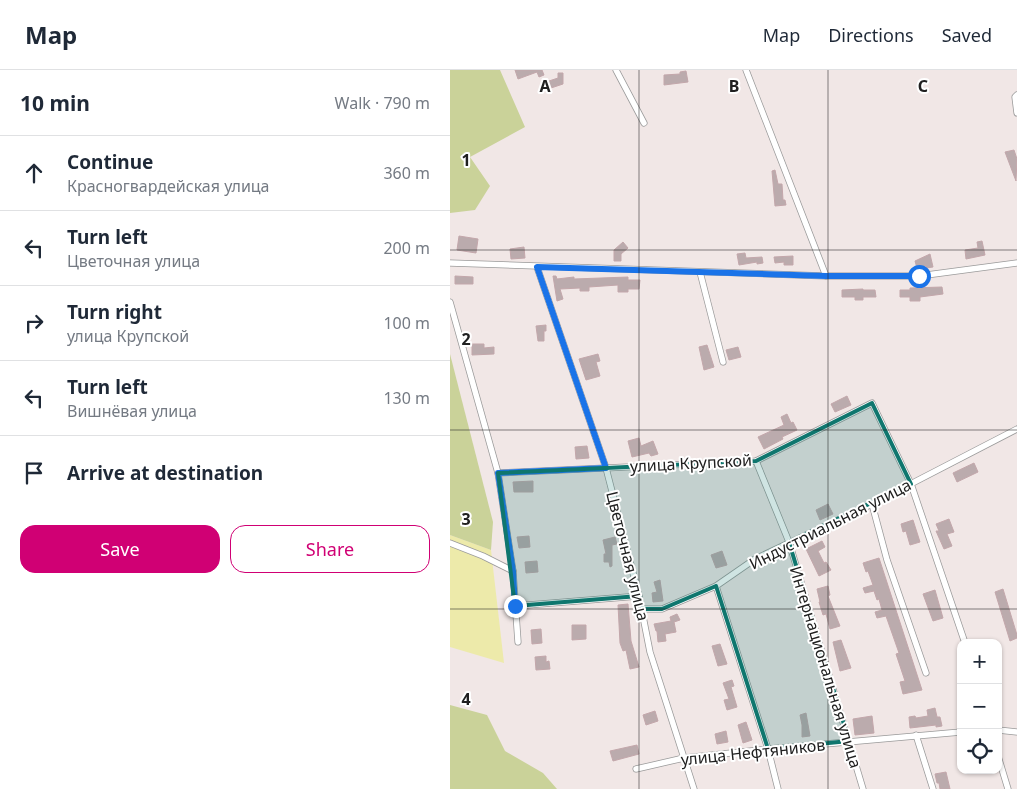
<!DOCTYPE html>
<html lang="en">
<head>
<meta charset="utf-8">
<style>
  body { margin:0; font-family:"Noto Sans",sans-serif; background:#f6f6f7; color:#1f2937 }
  .controls { position:absolute; right:15px; bottom:15px; display:grid; overflow:hidden; border-radius:10px; box-shadow:0 1px 4px #0004 }
  .controls button { width:45px; height:45px; display:grid; place-items:center; padding:0; border:0; border-bottom:1px solid #e0e1e3; background:#fff; color:#1f2937; font:25px sans-serif }
  .stop { position:absolute; width:15px; height:15px; margin:-11px; border:4px solid #1a73e8; border-radius:50%; background:#fff }
  .stop.end { background:#1a73e8; border-color:#fff; box-shadow:0 1px 5px #0008 }
  .list { margin:0; padding:0; list-style:none }
  h2 { display:flex; justify-content:space-between; align-items:center; height:65px; margin:0; padding:0 20px; font-size:21px }
  h2 small { font-size:16px; font-weight:400; color:#747a83 }
  .list li { display:grid; grid-template-columns:32px 1fr auto; gap:15px; align-items:center; box-sizing:border-box; height:75px; padding:0 20px; border-top:1px solid #e0e1e3 }
  .list b { display:block; font-size:19px; white-space:nowrap }
  .list p { margin:0; font-size:16px; white-space:nowrap; color:#747a83 }
  .list em { font-size:16px; font-style:normal; color:#747a83 }
  .actions { display:flex; gap:10px; padding:15px 20px }
  .actions a { flex:1; padding:11px 0; border:1px solid #d00074; border-radius:15px; text-align:center; font-size:18px; color:#d00074 }
  .actions .main { background:#d00074; color:#fff }
  .icon { flex:none; width:28px; height:28px; fill:none; stroke:currentColor; stroke-width:2; stroke-linecap:round; stroke-linejoin:round }
  .map { position:relative; flex:none; width:567px; height:719px; overflow:hidden }
  header { display:flex; align-items:center; gap:30px; box-sizing:border-box; height:70px; padding:0 25px; background:#fff; border-bottom:1px solid #e0e1e3 }
  header strong { font-size:24px }
  nav { display:flex; gap:28px; margin-inline-start:auto; font-size:18px }
  main { display:flex }
  aside { flex:1; background:#fff }
  .map>svg:first-child { display:block }
  .grass { fill:#edeaaa }
  .forest { fill:#cad299 }
  .building { fill:#bbabad; stroke:#c3a7ab }
  .lines { fill:none; stroke-linecap:round; stroke-linejoin:round }
  .minor-casing { stroke:#9a9a9a; stroke-width:7 }
  .minor { stroke:#fff; stroke-width:5.5 }
  .route { stroke:#1a73e8; stroke-width:6 }
  .marked { fill:#0f766e; fill-opacity:0.2; stroke:#0f766e; stroke-width:4; stroke-linejoin:round }
  .grid { fill:none; stroke:#202020; stroke-width:1; stroke-opacity:0.55 }
  .labels { text-anchor:middle; dominant-baseline:central; stroke-width:4; stroke-linejoin:round; paint-order:stroke }
  .street-label { font-size:16px; fill:#202020; stroke:#fff }
  .grid-label { font-size:16px; text-anchor:middle; font-weight:bold; fill:#202020; stroke:#fff; stroke-width:4; stroke-linejoin:round; paint-order:stroke }
</style>
</head>
<body>
<header>
<strong>Map</strong>
<nav><a>Map</a><a>Directions</a><a>Saved</a></nav>
</header>
<main>
<aside>
<h2>10 min<small>Walk · 790 m</small></h2>
<ul class="list">
<li><svg class="icon" aria-label="ahead" viewBox="0 0 24 24"><path d="M12 20V5M6 11l6-6 6 6"/></svg><div><b>Continue</b><p>Красногвардейская улица</p></div><em>360 m</em></li>
<li><svg class="icon" aria-label="left" viewBox="0 0 24 24"><path d="M17 20v-9H6M10 6l-5 5 5 5"/></svg><div><b>Turn left</b><p>Цветочная улица</p></div><em>200 m</em></li>
<li><svg class="icon" aria-label="right" viewBox="0 0 24 24"><path d="M7 20v-9h11M14 6l5 5-5 5"/></svg><div><b>Turn right</b><p>улица Крупской</p></div><em>100 m</em></li>
<li><svg class="icon" aria-label="left" viewBox="0 0 24 24"><path d="M17 20v-9H6M10 6l-5 5 5 5"/></svg><div><b>Turn left</b><p>Вишнёвая улица</p></div><em>130 m</em></li>
<li><svg class="icon" aria-label="arrive" viewBox="0 0 24 24"><path d="M6 21V4h12l-3 4 3 4H6"/></svg><div><b>Arrive at destination</b></div></li>
</ul>
<div class="actions"><a class="main">Save</a><a>Share</a></div>
</aside>
<div class="map">
<svg width="567" height="719" viewBox="0 0 567 719">
  <rect width="100%" height="100%" fill="#f1e7e6"/>
  <!-- grass -->
  <polygon class="grass" points="0,465 41,480 54,593 0,577"/>
  <!-- forest -->
  <g class="forest">
    <polygon points="0,0 50,0 75,57 20,87 40,116 25,140 0,143"/>
    <polygon points="0,284 43,452 41,480 0,465"/>
    <polygon points="0,635 37,645 55,681 93,703 107,719 0,719"/>
  </g>
  <!-- building -->
  <g class="building">
    <polygon points="65,0 92,0 94,5 89,7 87,2 68,9"/>
    <polygon points="236,1 238,12 214,15 214,5 230,4 230,2"/>
    <polygon points="108,3 113,3 113,14 95,20 93,13 108,8"/>
    <polygon points="564,80 567,89 566,111 555,82"/>
    <polygon points="325,100 328,114 332,114 333,130 335,130 336,135 325,136 322,101"/>
    <polygon points="9,166 28,169 26,183 7,180"/>
    <polygon points="532,171 535,185 516,189 515,180 528,178 527,172"/>
    <polygon points="173,172 178,178 171,184 171,191 164,191 164,180"/>
    <polygon points="74,177 75,188 61,189 60,179"/>
    <polygon points="295,183 296,188 312,187 313,193 307,194 307,192 289,195 287,184"/>
    <polygon points="480,184 483,197 476,198 476,196 467,198 465,191"/>
    <polygon points="343,186 343,195 334,195 334,192 325,193 324,187"/>
    <polygon points="5,206 23,207 23,214 5,214"/>
    <polygon points="103,206 106,206 107,209 124,207 124,209 178,207 178,210 190,210 189,219 178,219 178,222 168,222 168,215 139,217 139,221 130,221 130,218 110,219 113,229 107,231"/>
    <polygon points="492,217 493,224 470,227 470,231 460,231 460,227 450,227 450,220 460,220 460,218"/>
    <polygon points="413,219 413,220 425,220 426,227 413,227 413,230 405,230 405,227 392,227 392,220"/>
    <polygon points="96,255 96,261 94,261 94,271 88,271 86,256"/>
    <polygon points="22,274 34,274 34,278 44,277 44,284 22,285"/>
    <polygon points="257,275 264,297 254,300 249,277"/>
    <polygon points="288,277 291,287 279,290 276,280"/>
    <polygon points="148,284 150,291 146,292 150,306 136,310 129,289"/>
    <polygon points="397,326 401,335 385,342 381,334"/>
    <polygon points="337,344 341,353 343,352 347,360 332,367 333,369 314,379 308,367 334,355 331,347"/>
    <polygon points="189,368 191,376 203,371 208,384 201,386 199,383 182,387 178,371"/>
    <polygon points="137,376 139,388 126,389 125,377"/>
    <polygon points="524,393 528,402 507,412 503,403"/>
    <polygon points="83,411 83,422 64,422 63,412"/>
    <polygon points="378,434 383,444 370,450 366,440"/>
    <polygon points="499,449 504,462 497,464 502,476 494,479 486,461 489,461 486,454"/>
    <polygon points="463,450 470,472 460,475 456,461 453,462 451,454"/>
    <polygon points="79,466 80,477 69,478 67,467"/>
    <polygon points="165,467 167,474 162,475 162,496 160,497 159,492 154,492 154,484 156,484 153,470"/>
    <polygon points="372,471 375,477 368,481 374,493 376,492 381,500 369,506 356,479"/>
    <polygon points="272,481 277,495 266,498 261,485"/>
    <polygon points="429,488 472,620 453,624 450,612 455,611 446,584 449,583 436,546 427,548 425,542 432,540 429,529 427,530 424,521 415,523 413,518 423,515 418,501 416,502 413,493"/>
    <polygon points="87,491 88,502 76,503 75,492"/>
    <polygon points="210,510 213,531 203,532 202,523 207,522 204,512"/>
    <polygon points="378,516 380,525 378,526 390,556 380,559 376,544 373,545 369,532 370,532 367,519"/>
    <polygon points="553,519 567,565 567,568 560,571 545,522"/>
    <polygon points="485,520 493,548 483,551 473,524"/>
    <polygon points="178,534 181,571 189,597 180,599 176,580 173,581 170,573 168,535"/>
    <polygon points="227,544 230,550 224,552 226,562 215,564 216,571 208,572 207,561 206,561 204,554 221,551 220,547"/>
    <polygon points="122,555 136,555 136,569 122,570"/>
    <polygon points="91,559 92,573 82,574 81,560"/>
    <polygon points="391,570 401,598 390,601 383,572"/>
    <polygon points="270,574 277,594 268,596 262,576"/>
    <polygon points="96,586 96,592 99,591 100,599 86,600 85,587"/>
    <polygon points="282,610 284,616 281,617 287,637 277,640 274,630 279,629 273,613"/>
    <polygon points="485,638 487,647 490,647 492,656 486,657 486,655 460,658 459,647 465,646 466,648 478,646 477,640"/>
    <polygon points="205,641 208,651 196,655 193,645"/>
    <polygon points="356,643 360,666 352,667 352,655 350,645"/>
    <polygon points="422,646 424,663 405,665 403,649"/>
    <polygon points="296,652 302,670 293,673 288,655"/>
    <polygon points="276,661 278,672 267,674 265,664"/>
    <polygon points="187,675 189,684 163,691 160,681"/>
    <polygon points="496,702 500,719 490,719 489,713 487,713 485,704"/>
  </g>
  <g class="lines">
    <!-- minor casing -->
    <g class="minor-casing">
      <g id="minor">
        <polyline points="166,0 194,53"/>
        <polyline points="296,0 376,206"/>
        <polyline points="567,25 565,27 567,43"/>
        <polyline points="0,193 376,206 469,206 567,193"/>
        <polyline points="87,197 156,398 189,526 200,582 244,719"/>
        <polyline points="250,202 273,292"/>
        <polyline points="0,232 48,403 63,501 68,572"/>
        <polyline points="306,391 339,472 413,719"/>
        <polyline points="48,403 306,391 422,333 461,414 515,573"/>
        <polyline points="422,434 437,490 476,603"/>
        <polyline points="0,473 33,486 63,501"/>
        <polyline points="266,516 318,679 328,719"/>
        <polyline points="65,536 189,526"/>
        <polyline points="192,539 212,539 266,516 305,489 422,434 567,359"/>
        <polyline points="548,660 567,662"/>
        <polyline points="466,665 483,719"/>
        <polyline points="548,686 558,719"/>
        <polyline points="186,699 234,688 318,679 511,662"/>
      </g>
    </g>
    <!-- minor -->
    <use href="#minor" class="minor"/>
  </g>
  <g class="lines">
    <!-- route -->
    <polyline class="route" points="65,536 63,501 48,403 156,398 87,197 376,206 469,206"/>
  </g>
  <!-- marked area -->
  <path class="marked" d="M422 333 461 414 339 472 399 671 318 679 266 516 212 539H192L189 526 65 536 48 403 306 391Z"/>
  <!-- grid -->
  <path class="grid" d="M189 0V719M378 0V719M0 180H567M0 360H567M0 539H567"/>
  <g class="labels">
    <!-- street labels -->
    <g class="street-label">
      <text transform="translate(241 393) rotate(-3)">улица Крупской</text>
      <text transform="translate(380 454) rotate(-27)">Индустриальная улица</text>
      <text transform="translate(178 486) rotate(76)">Цветочная улица</text>
      <text transform="translate(376 597) rotate(73)">Интернациональная улица</text>
      <text transform="translate(303 682) rotate(-6)">улица Нефтяников</text>
    </g>
  </g>
  <g class="grid-label">
    <text x="95" y="22">A</text>
    <text x="284" y="22">B</text>
    <text x="473" y="22">C</text>
    <text x="16" y="96">1</text>
    <text x="16" y="275">2</text>
    <text x="16" y="455">3</text>
    <text x="16" y="635">4</text>
  </g>
</svg>
<div class="controls">
<button>+</button>
<button>−</button>
<button><svg class="icon" aria-label="locate" viewBox="0 0 24 24"><circle cx="12" cy="12" r="6"/><path d="M12 2v4M12 18v4M2 12h4M18 12h4"/></svg></button>
</div>
<div class="stop" style="left:469px;top:206px"></div>
<div class="stop end" style="left:65px;top:536px"></div>
</div>
</main>
</body>
</html>
